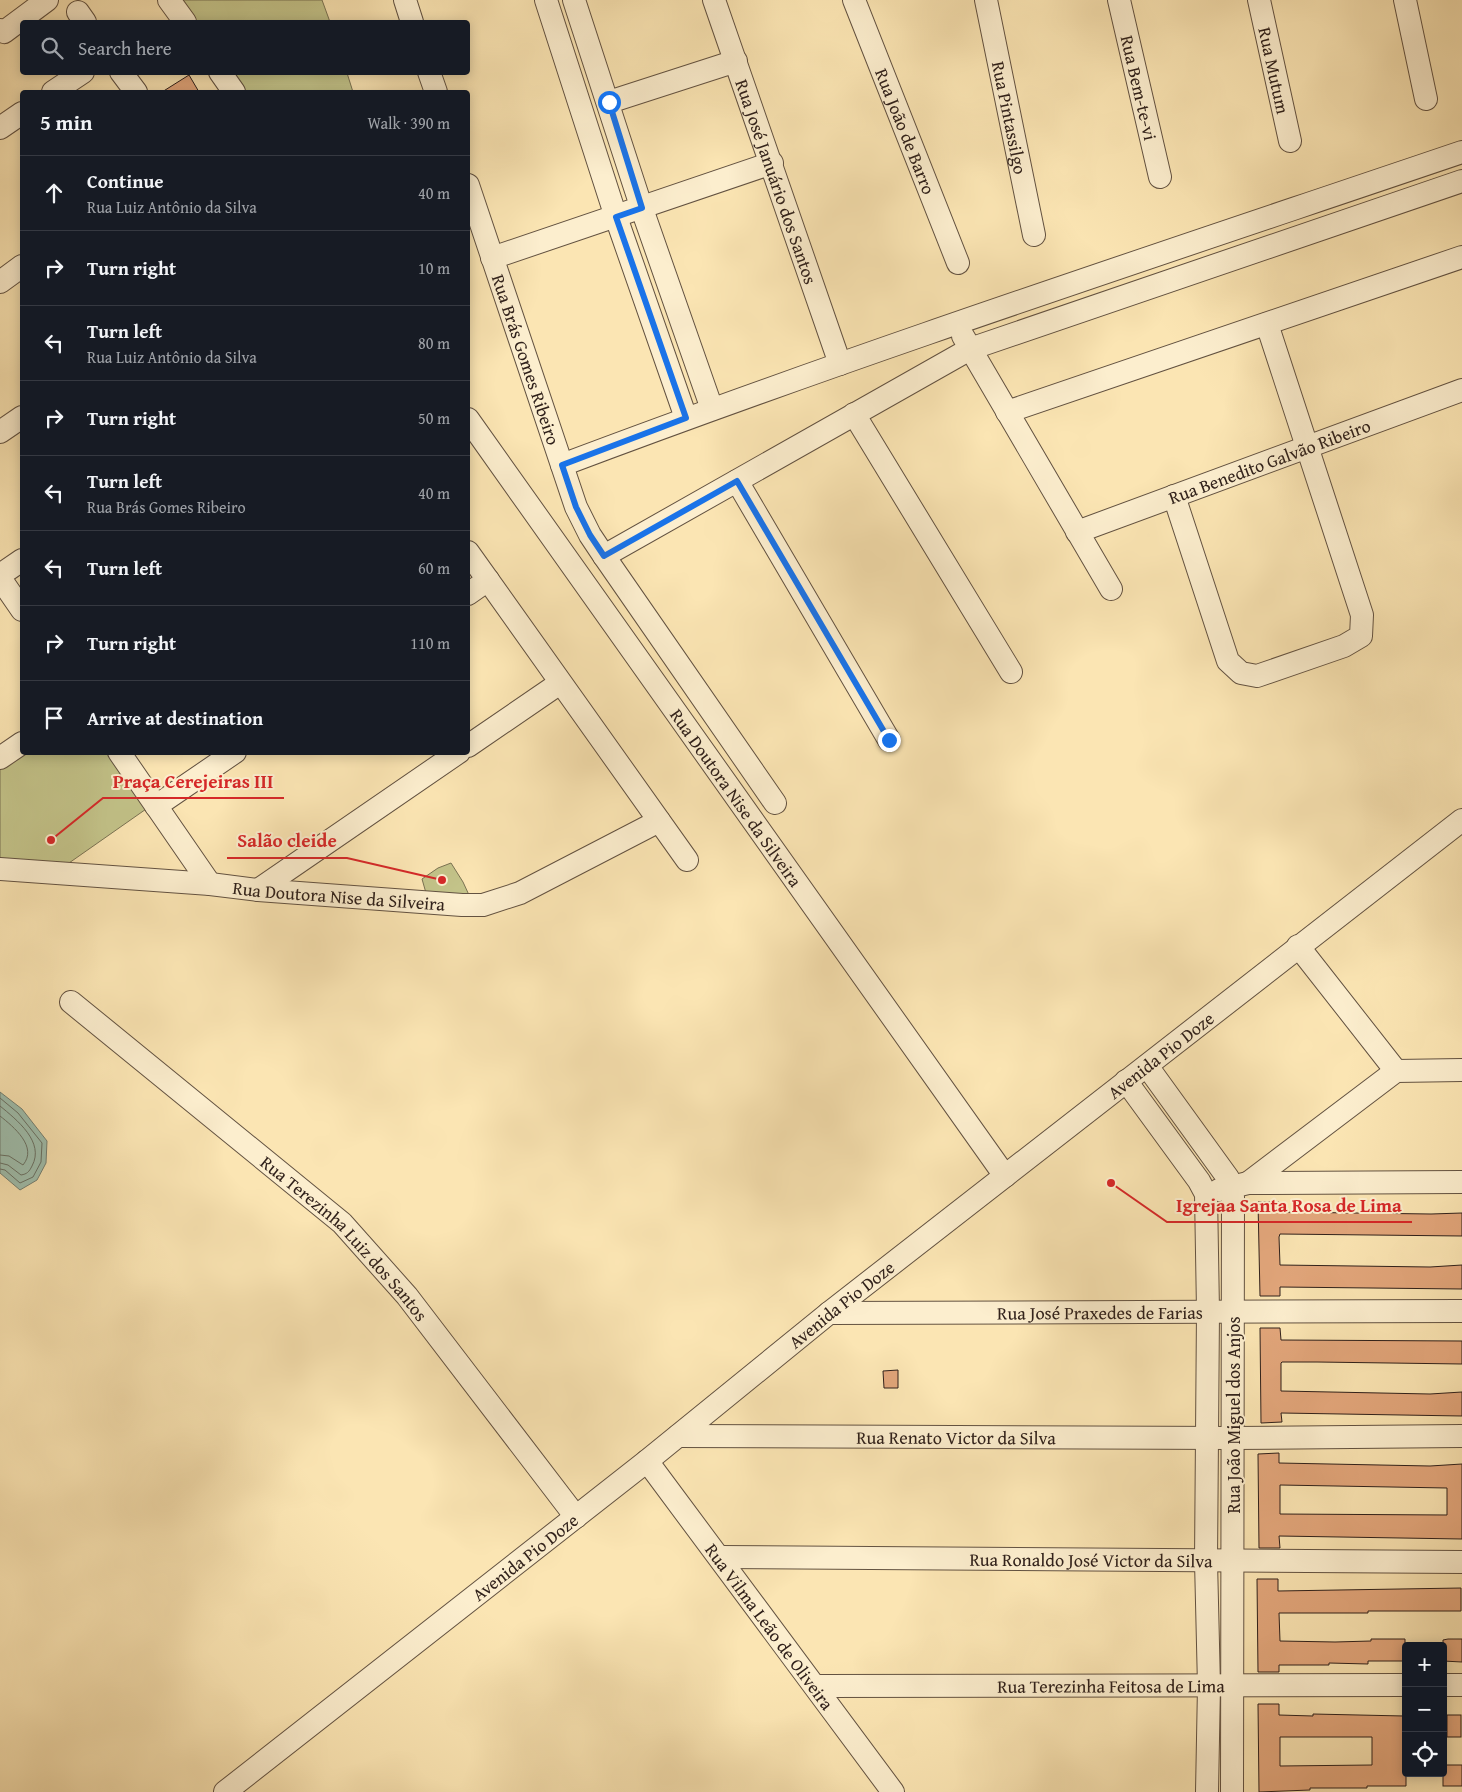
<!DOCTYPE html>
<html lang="en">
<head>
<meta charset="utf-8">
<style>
  body { margin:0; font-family:"Gentium Book Plus",serif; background:#20242c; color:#f1f3f6 }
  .controls { position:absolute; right:15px; bottom:15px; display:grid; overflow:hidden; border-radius:5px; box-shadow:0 2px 12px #0003 }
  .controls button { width:45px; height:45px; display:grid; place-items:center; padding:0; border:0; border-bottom:1px solid #363941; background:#171b24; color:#f1f3f6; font:25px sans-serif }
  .stop { position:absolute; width:15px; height:15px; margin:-11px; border:4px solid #1a73e8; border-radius:50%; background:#fff }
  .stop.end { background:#1a73e8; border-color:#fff; box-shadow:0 1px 5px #0008 }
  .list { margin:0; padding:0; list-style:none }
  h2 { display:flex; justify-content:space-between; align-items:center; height:65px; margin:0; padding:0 20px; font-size:21px }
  h2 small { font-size:16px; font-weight:400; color:#9ea1a6 }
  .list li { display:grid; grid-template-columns:32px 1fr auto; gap:15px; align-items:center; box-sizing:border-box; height:75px; padding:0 20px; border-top:1px solid #363941 }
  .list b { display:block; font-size:19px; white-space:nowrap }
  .list p { margin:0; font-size:16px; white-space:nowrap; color:#9ea1a6 }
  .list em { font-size:16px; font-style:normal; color:#9ea1a6 }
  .icon { flex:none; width:28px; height:28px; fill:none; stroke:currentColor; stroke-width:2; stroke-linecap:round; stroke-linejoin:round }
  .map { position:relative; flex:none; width:1462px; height:1792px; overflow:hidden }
  .search { position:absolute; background:#171b24; box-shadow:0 2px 12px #0003; left:20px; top:20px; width:450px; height:55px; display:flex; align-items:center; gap:12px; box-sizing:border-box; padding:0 18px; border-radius:5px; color:#9ea1a6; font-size:19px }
  .panel { position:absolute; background:#171b24; box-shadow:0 2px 12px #0003; left:20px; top:90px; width:450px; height:665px; border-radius:5px }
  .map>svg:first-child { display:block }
  .green { fill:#c3c389; stroke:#7a7252 }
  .water { fill:#9fbfae; stroke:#738073 }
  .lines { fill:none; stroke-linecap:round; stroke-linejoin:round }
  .shore { stroke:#687064; stroke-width:1 }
  .building { fill:#e2a67b; stroke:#30211b; fill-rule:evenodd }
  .minor-casing { stroke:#635241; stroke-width:24 }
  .minor { stroke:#fceece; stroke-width:22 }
  .route { stroke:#1a73e8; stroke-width:6 }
  .labels { text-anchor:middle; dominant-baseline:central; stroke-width:4; stroke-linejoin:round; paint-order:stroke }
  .street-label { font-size:18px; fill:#30211b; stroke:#fceece }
  .leader { fill:none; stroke:#d62828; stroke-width:2 }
  .callout-dot { fill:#d62828; stroke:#fceece; stroke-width:2 }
  .callout-label { font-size:19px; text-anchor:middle; font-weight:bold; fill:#d62828; stroke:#fceece; stroke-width:4; stroke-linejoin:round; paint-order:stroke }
</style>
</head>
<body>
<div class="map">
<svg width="1462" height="1792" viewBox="0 0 1462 1792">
  <rect width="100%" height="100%" fill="#fbe5b3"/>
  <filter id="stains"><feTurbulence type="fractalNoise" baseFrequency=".004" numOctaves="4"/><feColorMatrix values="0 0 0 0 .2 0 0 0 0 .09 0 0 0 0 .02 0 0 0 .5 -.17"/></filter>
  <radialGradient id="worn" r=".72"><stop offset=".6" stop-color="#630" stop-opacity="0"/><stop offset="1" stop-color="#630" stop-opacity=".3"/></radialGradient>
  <!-- green -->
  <g class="green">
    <polygon points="177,0 322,0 330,22 193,22"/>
    <polygon points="227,73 347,73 353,92 241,92"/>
    <polygon points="22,752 112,753 149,807 49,877 0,873 0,763"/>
    <polygon points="451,863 463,882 469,895 426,893 422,879 438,868"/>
  </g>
  <!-- water -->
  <polygon class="water" points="0,1092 22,1109 47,1141 46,1163 37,1180 20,1190 0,1173"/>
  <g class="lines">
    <!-- shore -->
    <g class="shore">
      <polyline points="0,1098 18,1113 42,1143 41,1162 33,1177 20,1183 5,1170 0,1169"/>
      <path d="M0 1106C17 1120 45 1142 32 1166 29 1172 27 1174 21 1175L8 1165 0 1163"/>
      <path d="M0 1116C14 1127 38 1147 23 1165L9 1156 0 1155"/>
    </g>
  </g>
  <!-- building -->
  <g class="building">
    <polygon points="189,75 199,92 162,92"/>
    <polygon points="1258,1202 1279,1202 1279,1212 1431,1214 1462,1213 1462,1236 1280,1234 1279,1237 1280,1265 1430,1267 1462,1265 1462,1289 1280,1287 1280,1296 1260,1296"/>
    <polygon points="1260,1328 1280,1328 1281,1340 1462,1341 1462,1364 1317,1362 1282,1362 1281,1363 1281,1391 1430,1394 1462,1392 1462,1416 1281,1413 1282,1422 1261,1423"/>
    <polygon points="898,1370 898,1388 884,1388 883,1371"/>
    <path d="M1279 1453V1463L1430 1466 1462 1464V1539L1279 1536 1280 1548H1259L1258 1454ZM1280 1485 1447 1488V1515L1280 1514Z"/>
    <polygon points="1257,1579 1278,1579 1278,1591 1461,1588 1461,1611 1368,1611 1368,1613 1279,1613 1280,1641 1335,1642 1371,1641 1371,1639 1405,1639 1405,1661 1368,1661 1368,1664 1329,1663 1329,1665 1279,1665 1279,1672 1258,1672"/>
    <polygon points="1448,1639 1462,1639 1462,1662 1443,1661 1443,1640"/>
    <path d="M1258 1704H1279V1715L1313 1716V1714L1404 1716 1403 1764H1406V1786H1367V1788H1310V1790L1259 1792ZM1280 1737H1372V1765L1280 1766Z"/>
    <rect x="1447" y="1715" width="14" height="22"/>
    <rect x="1443" y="1765" width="19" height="21"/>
  </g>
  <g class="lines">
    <!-- minor casing -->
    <g class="minor-casing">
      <g id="minor">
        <polyline points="169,0 185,22"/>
        <polyline points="405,0 412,22"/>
        <polyline points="546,0 616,217 686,418"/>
        <polyline points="574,0 642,209 712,409"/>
        <path id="s1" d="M714 0 840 364"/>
        <path id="s2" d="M854 0 958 263"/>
        <path id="s3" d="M986 0 1034 235"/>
        <path id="s4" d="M1119 0 1160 177"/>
        <path id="s5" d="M1259 0 1290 141"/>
        <polyline points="1405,0 1426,99"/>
        <polyline points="78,12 85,22"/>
        <polyline points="0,30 4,32 47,0"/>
        <polyline points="121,72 136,92"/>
        <polyline points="220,72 234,92"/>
        <polyline points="429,72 436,92"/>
        <polyline points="53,92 83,72"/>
        <polyline points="609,102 736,61"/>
        <polyline points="0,128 22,113"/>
        <path id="s6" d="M468 185 576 507 590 535 604 556 775 803"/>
        <polyline points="492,258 772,163"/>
        <polyline points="0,282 22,266"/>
        <polyline points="963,336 1111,589"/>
        <polyline points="1007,412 1462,257"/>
        <polyline points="854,414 1011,672"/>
        <path id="s7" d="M468 419 1005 1176"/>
        <polyline points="0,432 22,417"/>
        <path d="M562 465C859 353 1161 254 1462 152"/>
        <polyline points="737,481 889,740"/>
        <polyline points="1174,496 1228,661 1241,673 1257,676 1344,646 1361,636 1362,615 1267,324"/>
        <path id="s8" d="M1077 532 1462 390"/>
        <polyline points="468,552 687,860"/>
        <polyline points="604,556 970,349 1462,181"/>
        <polyline points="0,575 22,560"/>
        <polyline points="0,578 22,610"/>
        <polyline points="468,594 488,580"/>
        <polyline points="468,746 560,683"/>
        <polyline points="119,752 210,884"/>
        <polyline points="0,758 22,743"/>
        <polyline points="156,806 235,752"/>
        <path id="s9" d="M0 869 210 884 258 890 462 905H483L520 893 659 821"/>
        <polyline points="258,890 459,752"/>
        <polyline points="1298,946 1396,1071"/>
        <path id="s10" d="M71 1002 342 1223 407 1296 576 1517"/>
        <polyline points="1147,1066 1228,1178 1233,1197 1232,1792"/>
        <polyline points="1126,1081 1199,1181 1206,1194 1208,1311 1206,1561 1209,1686 1207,1792"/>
        <polyline points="1248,1183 1396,1071 1462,1070"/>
        <polyline points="1219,1190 1248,1183 1462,1182"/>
        <path id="s11" d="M829 1313 1462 1311"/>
        <path id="s12" d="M678 1436 1232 1438 1462 1436"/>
        <path id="s13" d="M647 1461 893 1792"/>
        <path id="s14" d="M720 1557 1462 1562"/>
        <polyline points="1443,1685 1462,1685"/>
        <path id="s15" d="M816 1686 1406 1685"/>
        <path id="s16" d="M225 1792 647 1461 829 1313 1462 820"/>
      </g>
    </g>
    <!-- minor -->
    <use href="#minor" class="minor"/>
  </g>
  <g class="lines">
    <!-- route -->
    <polyline class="route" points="609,102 642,208 616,217 686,418 562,465 576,507 590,535 604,556 737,481 889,740"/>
  </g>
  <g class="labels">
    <!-- street labels -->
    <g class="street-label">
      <text stroke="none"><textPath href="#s5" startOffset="72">Rua Mutum</textPath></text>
      <text stroke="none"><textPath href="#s4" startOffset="90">Rua Bem-te-vi</textPath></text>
      <text stroke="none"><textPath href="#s3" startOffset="120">Rua Pintassilgo</textPath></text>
      <text stroke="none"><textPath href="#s2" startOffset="141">Rua João de Barro</textPath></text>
      <text stroke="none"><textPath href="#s1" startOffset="192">Rua José Januário dos Santos</textPath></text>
      <text stroke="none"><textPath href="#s6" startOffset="184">Rua Brás Gomes Ribeiro</textPath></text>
      <text stroke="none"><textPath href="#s8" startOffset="205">Rua Benedito Galvão Ribeiro</textPath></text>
      <text stroke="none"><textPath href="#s7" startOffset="464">Rua Doutora Nise da Silveira</textPath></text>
      <text stroke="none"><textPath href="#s9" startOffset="340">Rua Doutora Nise da Silveira</textPath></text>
      <text stroke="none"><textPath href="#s16" startOffset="1191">Avenida Pio Doze</textPath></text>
      <text stroke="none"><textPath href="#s10" startOffset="362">Rua Terezinha Luiz dos Santos</textPath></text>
      <text stroke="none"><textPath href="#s16" startOffset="786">Avenida Pio Doze</textPath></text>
      <text stroke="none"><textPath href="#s11" startOffset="271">Rua José Praxedes de Farias</textPath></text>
      <text transform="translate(1233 1415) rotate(-90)">Rua João Miguel dos Anjos</text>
      <text stroke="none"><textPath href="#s12" startOffset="278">Rua Renato Victor da Silva</textPath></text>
      <text stroke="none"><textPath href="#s16" startOffset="381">Avenida Pio Doze</textPath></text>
      <text stroke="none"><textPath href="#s14" startOffset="371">Rua Ronaldo José Victor da Silva</textPath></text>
      <text stroke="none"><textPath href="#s13" startOffset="206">Rua Vilma Leão de Oliveira</textPath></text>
      <text stroke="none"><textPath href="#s15" startOffset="295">Rua Terezinha Feitosa de Lima</textPath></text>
    </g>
  </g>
  <!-- callouts -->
  <path class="leader" d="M51 840L103 798H284M442 880L347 858H227M1111 1183L1167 1222H1412"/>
  <g class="callout-dot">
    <circle cx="51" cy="840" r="5"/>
    <circle cx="442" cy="880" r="5"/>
    <circle cx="1111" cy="1183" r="5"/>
  </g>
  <g class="callout-label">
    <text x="193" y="788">Praça Cerejeiras III</text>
    <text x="287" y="847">Salão cleide</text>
    <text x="1289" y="1212">Igrejaa Santa Rosa de Lima</text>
  </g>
  <rect width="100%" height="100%" filter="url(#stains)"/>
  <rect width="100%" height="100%" fill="url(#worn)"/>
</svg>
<div class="controls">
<button>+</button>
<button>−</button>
<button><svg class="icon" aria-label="locate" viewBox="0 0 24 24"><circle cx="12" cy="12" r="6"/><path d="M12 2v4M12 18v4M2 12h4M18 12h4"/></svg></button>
</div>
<div class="stop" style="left:609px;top:102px"></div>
<div class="stop end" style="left:889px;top:740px"></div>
<div class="search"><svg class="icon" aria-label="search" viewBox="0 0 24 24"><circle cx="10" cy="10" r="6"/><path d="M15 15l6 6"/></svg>Search here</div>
<section class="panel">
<h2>5 min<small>Walk · 390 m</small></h2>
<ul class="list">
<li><svg class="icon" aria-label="ahead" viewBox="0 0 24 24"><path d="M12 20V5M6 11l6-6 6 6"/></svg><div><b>Continue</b><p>Rua Luiz Antônio da Silva</p></div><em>40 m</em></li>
<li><svg class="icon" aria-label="right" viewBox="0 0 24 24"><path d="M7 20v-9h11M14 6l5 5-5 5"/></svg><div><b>Turn right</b></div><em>10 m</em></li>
<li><svg class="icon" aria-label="left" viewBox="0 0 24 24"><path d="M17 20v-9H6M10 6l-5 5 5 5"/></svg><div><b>Turn left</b><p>Rua Luiz Antônio da Silva</p></div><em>80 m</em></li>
<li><svg class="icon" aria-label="right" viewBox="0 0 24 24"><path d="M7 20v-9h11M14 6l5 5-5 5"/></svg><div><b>Turn right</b></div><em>50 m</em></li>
<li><svg class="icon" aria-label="left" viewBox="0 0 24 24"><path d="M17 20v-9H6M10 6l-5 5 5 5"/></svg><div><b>Turn left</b><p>Rua Brás Gomes Ribeiro</p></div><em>40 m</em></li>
<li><svg class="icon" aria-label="left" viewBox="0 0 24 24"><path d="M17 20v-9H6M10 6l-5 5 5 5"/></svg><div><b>Turn left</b></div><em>60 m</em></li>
<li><svg class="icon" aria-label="right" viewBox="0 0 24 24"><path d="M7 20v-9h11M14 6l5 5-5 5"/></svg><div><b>Turn right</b></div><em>110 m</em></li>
<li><svg class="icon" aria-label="arrive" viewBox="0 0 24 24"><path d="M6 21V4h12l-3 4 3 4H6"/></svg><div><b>Arrive at destination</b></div></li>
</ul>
</section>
</div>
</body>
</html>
